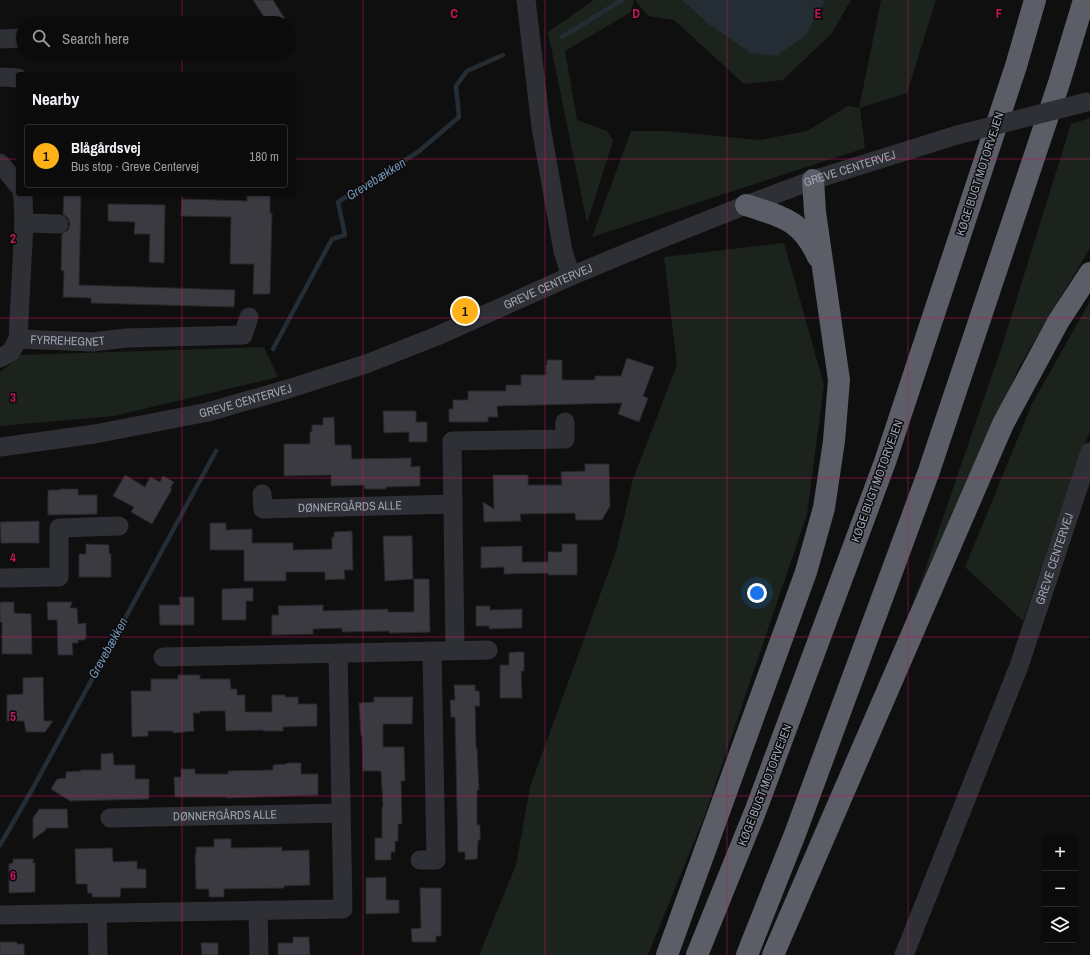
<!DOCTYPE html>
<html lang="en">
<head>
<meta charset="utf-8">
<style>
  body { margin:0; font-family:"Archivo Narrow",sans-serif; background:#19191a; color:#f1f3f6 }
  .controls { position:absolute; right:12px; bottom:12px; display:grid; overflow:hidden; border-radius:4px; box-shadow:0 1px 3px #0004 }
  .controls button { width:36px; height:36px; display:grid; place-items:center; padding:0; border:0; border-bottom:1px solid #2b2b2d; background:#0b0b0c; color:#f1f3f6; font:20px sans-serif }
  .you { position:absolute; left:757px; top:593px; width:14px; height:14px; margin:-10px; border:3px solid #fff; border-radius:50%; background:#1a73e8; box-shadow:0 0 0 6px #1a73e833 }
  .badge { display:grid; place-items:center; width:26px; height:26px; border-radius:50%; background:#ffb218; color:#111; font-size:13px; font-weight:700 }
  .pin { position:absolute; translate:-50% -50%; border:2px solid #fff; box-shadow:0 1px 4px #0006 }
  .list { margin:0; padding:0; list-style:none }
  h2 { display:flex; justify-content:space-between; align-items:center; height:52px; margin:0; padding:0 16px; font-size:17px }
  h2 small { font-size:13px; font-weight:400; color:#9a9b9d }
  .list li { display:grid; grid-template-columns:26px 1fr auto; gap:12px; align-items:center; box-sizing:border-box; height:64px; margin:0 8px 8px; padding:0 8px; border:1px solid #2b2b2d; border-radius:4px }
  .list b { display:block; font-size:15px; white-space:nowrap }
  .list p { margin:0; font-size:13px; white-space:nowrap; color:#9a9b9d }
  .list em { font-size:13px; font-style:normal; color:#9a9b9d }
  .icon { flex:none; width:22px; height:22px; fill:none; stroke:currentColor; stroke-width:2; stroke-linecap:round; stroke-linejoin:round }
  .map { position:relative; flex:none; width:1090px; height:955px; overflow:hidden }
  .search { position:absolute; background:#0b0b0c; box-shadow:0 1px 3px #0004; left:16px; top:16px; width:280px; height:44px; display:flex; align-items:center; gap:10px; box-sizing:border-box; padding:0 14px; border-radius:22px; color:#9a9b9d; font-size:15px }
  .panel { position:absolute; background:#0b0b0c; box-shadow:0 1px 3px #0004; left:16px; top:72px; width:280px; height:124px; border-radius:4px }
  .map>svg:first-child { display:block }
  .green { fill:#1b231c }
  .water { fill:#252d34 }
  .lines { fill:none; stroke-linecap:round; stroke-linejoin:round }
  .stream { stroke:#252d34; stroke-width:4.5 }
  .building { fill:#3a3a40; stroke:#28282c }
  .minor { stroke:#2f3035; stroke-width:19 }
  .highway { stroke:#5b5e67; stroke-width:22 }
  .minor-bridge { stroke:#2f3035; stroke-width:19 }
  .grid { fill:none; stroke:#c2185b; stroke-width:1; stroke-opacity:0.55 }
  .labels { text-anchor:middle; dominant-baseline:central; stroke-width:3; stroke-linejoin:round; paint-order:stroke }
  .street-label { font-size:12px; fill:#9ea4b3; stroke:#0a0a0b }
  .water-label { font-size:13px; font-style:italic; fill:#7193b2; stroke:#0a0a0b }
  .grid-label { font-size:13px; text-anchor:middle; font-weight:bold; fill:#c2185b; stroke:#0a0a0b; stroke-width:3; stroke-linejoin:round; paint-order:stroke }
</style>
</head>
<body>
<div class="map">
<svg width="1090" height="955" viewBox="0 0 1090 955">
  <rect width="100%" height="100%" fill="#0f0f10"/>
  <!-- green -->
  <g class="green">
    <polygon points="594,0 634,0 631,12 565,51 577,120 607,131 613,141 587,223 548,32"/>
    <polygon points="635,0 682,0 707,23 805,36 826,0 851,0 831,34 783,80 744,84 674,20 648,16"/>
    <polygon points="881,0 936,0 907,93 860,108 865,148 592,237 631,131 666,131 759,140 807,131 848,106 859,108"/>
    <polygon points="1090,118 1090,248 1019,367 905,628 1002,346 1071,124"/>
    <polygon points="784,243 824,385 807,514 705,815 648,955 479,955 516,865 530,787 616,551 633,479 677,365 664,257"/>
    <polygon points="1090,301 1090,432 1082,450 1023,621 965,567 1032,404"/>
    <polygon points="264,347 278,377 114,416 0,426 0,372 21,355"/>
  </g>
  <!-- water -->
  <polygon class="water" points="682,0 826,0 805,36 776,56 751,53 707,23"/>
  <g class="lines">
    <!-- stream -->
    <g class="stream">
      <polyline points="562,37 622,0"/>
      <polyline points="273,349 332,239 345,235 338,202 418,152 459,117 456,86 467,71 503,55"/>
      <polyline points="0,845 33,788 216,451"/>
    </g>
  </g>
  <!-- building -->
  <g class="building">
    <polygon points="253,0 273,0 285,19 279,23 268,23"/>
    <polygon points="64,194 81,194 79,285 235,290 234,307 91,303 91,298 63,297 64,271 61,270 62,234 68,230 70,224 68,218 63,214"/>
    <polygon points="247,194 270,194 270,213 272,213 270,294 253,294 254,264 230,264 231,217 181,216 182,199 247,201"/>
    <polygon points="108,204 165,205 164,263 149,262 150,234 134,234 135,222 108,221"/>
    <polygon points="627,358 654,367 643,396 648,398 639,422 618,414 622,403 497,406 498,417 488,417 488,422 449,422 449,409 453,409 453,400 468,400 468,391 506,391 506,385 521,385 521,375 546,375 546,365 547,365 547,360 562,360 562,380 595,380 595,376 621,376"/>
    <polygon points="383,411 416,411 416,422 427,422 427,442 409,442 409,432 384,433"/>
    <polygon points="334,417 335,445 351,445 352,459 411,458 411,467 420,466 420,486 386,487 386,489 365,489 364,485 331,486 331,475 284,476 284,444 310,444 310,432 312,432 312,425 323,425 323,418"/>
    <polygon points="585,464 609,464 610,506 602,520 576,520 575,513 520,514 521,521 484,522 483,502 494,509 493,475 528,475 528,485 562,485 561,472 585,471"/>
    <polygon points="125,475 145,487 150,477 160,482 163,476 174,482 170,488 172,489 152,524 131,512 134,507 113,496"/>
    <polygon points="60,489 78,489 78,495 97,495 97,514 48,515 48,490 60,490"/>
    <polygon points="39,521 39,543 1,543 0,522"/>
    <polygon points="210,523 226,523 226,530 252,529 252,543 293,543 293,550 332,549 332,537 334,537 334,532 352,531 353,570 344,570 345,579 325,580 325,572 286,572 286,581 244,581 244,550 210,550"/>
    <polygon points="383,536 412,536 413,579 385,581"/>
    <polygon points="86,544 109,545 109,554 111,554 111,577 79,577 79,554 86,554"/>
    <polygon points="562,544 577,544 577,575 548,575 548,573 504,574 504,567 481,568 481,547 522,546 522,562 548,562 548,552 562,552"/>
    <polygon points="414,579 429,579 430,632 389,633 389,631 342,632 342,628 313,629 313,634 272,635 272,615 279,615 278,606 323,605 323,611 388,609 388,612 414,612"/>
    <polygon points="253,588 253,601 246,601 246,620 222,620 222,589"/>
    <polygon points="179,597 194,597 194,625 160,625 159,605 180,605"/>
    <polygon points="0,602 14,602 14,613 31,614 32,654 2,654 2,622 0,622"/>
    <polygon points="47,602 72,602 70,608 77,608 78,624 86,623 86,638 85,638 85,640 78,640 78,643 72,643 73,655 58,655 57,620 48,620"/>
    <polygon points="476,606 490,606 490,610 522,609 522,628 489,629 489,626 476,626"/>
    <polygon points="515,652 524,652 524,671 521,671 522,698 500,698 500,665 509,665 509,653"/>
    <polygon points="178,675 200,675 200,679 230,679 231,689 237,689 237,695 245,695 245,712 272,712 272,695 285,695 285,697 298,697 298,704 317,704 317,726 283,727 283,731 263,731 263,730 226,731 225,711 200,711 200,713 193,713 194,731 173,733 173,731 148,731 148,736 132,737 131,691 151,691 151,679 178,679"/>
    <polygon points="43,677 44,721 53,721 45,732 26,732 24,721 7,721 7,695 23,694 23,678"/>
    <polygon points="454,685 475,685 475,691 479,691 480,706 475,706 476,748 477,748 479,790 477,790 477,825 480,825 480,840 478,840 477,859 465,860 465,852 458,852 455,717 451,717 450,700 455,700"/>
    <polygon points="374,697 413,697 412,724 383,724 383,747 404,747 405,781 401,781 402,824 398,824 398,841 395,841 395,852 391,852 391,860 375,860 375,838 382,838 382,807 383,807 381,771 363,771 362,736 361,736 359,703 374,702"/>
    <polygon points="113,753 114,765 135,765 135,779 149,779 149,799 70,801 51,789 57,779 66,778 66,772 81,771 81,770 101,770 101,754"/>
    <polygon points="287,763 301,763 301,774 318,774 318,795 227,798 227,797 175,797 174,777 181,777 181,769 195,769 195,774 228,774 228,771 273,770 273,765 287,764"/>
    <polygon points="39,809 67,809 68,828 46,828 46,830 33,839 33,818"/>
    <polygon points="214,839 231,839 231,848 282,847 282,851 309,850 310,885 284,886 284,888 224,889 224,897 209,897 209,889 196,889 195,855 196,855 196,847 214,847"/>
    <polygon points="112,848 113,862 137,861 137,869 146,869 146,888 121,888 120,897 92,897 92,893 88,893 87,884 76,884 75,849"/>
    <polygon points="13,859 33,859 33,863 35,863 35,892 9,893 9,864 13,863"/>
    <polygon points="386,877 386,900 399,900 399,913 366,914 366,878"/>
    <polygon points="420,888 441,888 441,936 436,936 436,942 412,942 411,929 421,928"/>
    <polygon points="293,937 309,937 310,955 278,955 278,943 293,943"/>
    <polygon points="0,942 17,942 17,944 24,944 24,955 0,955"/>
    <polygon points="201,943 218,943 218,955 202,955"/>
  </g>
  <g class="lines">
    <!-- minor -->
    <g class="minor">
      <polyline points="526,0 541,127 563,251 571,276"/>
      <polyline points="0,39 23,38"/>
      <polyline points="0,77 18,78"/>
      <polyline points="0,163 18,185"/>
      <path id="s1" d="M22 194 23 198 24 223 18 339 93 342 126 338 243 335 249 317"/>
      <polyline points="24,223 59,224"/>
      <polyline points="0,358 11,352 18,339"/>
      <path id="s2" d="M0 447 95 434 208 412 288 389 366 364 437 336 571 276 658 240 746 205 813 180 957 135"/>
      <path id="s3" d="M262 494 263 509 453 504"/>
      <polyline points="0,578 59,577 59,528 119,526"/>
      <polyline points="455,651 452,441 565,439 565,422"/>
      <polyline points="163,657 488,650"/>
      <path id="s4" d="M110 818 341 813"/>
      <polyline points="420,860 436,860 432,651"/>
      <polyline points="258,910 259,955"/>
      <polyline points="97,913 98,955"/>
      <polyline points="0,915 343,909 338,653"/>
      <path id="s5" d="M904 955 1019 666 1090 452"/>
    </g>
    <!-- highway -->
    <g class="highway">
      <path d="M746 205C782 217 801 219 818 257"/>
      <polyline points="667,955 806,572 824,508 834,441 839,380 815,212 813,180"/>
      <polyline points="697,955 755,812 885,462 1016,66 1035,0"/>
      <polyline points="747,955 795,834 929,471 1059,83 1084,0"/>
      <polyline points="773,955 1003,424 1058,322 1090,273"/>
    </g>
    <!-- minor-bridge -->
    <polyline class="minor-bridge" points="957,135 1087,102"/>
  </g>
  <!-- grid -->
  <path class="grid" d="M182 0V23M363 0V955M545 0V955M727 0V955M908 0V955M182 53V74M0 159H18M294 159H1090M182 194V955M0 318H1090M0 478H1090M0 637H1090M0 796H1090"/>
  <g class="labels">
    <!-- street labels -->
    <g class="street-label">
      <text stroke="none"><textPath href="#s2" startOffset="898">GREVE CENTERVEJ</textPath></text>
      <text transform="translate(980 174) rotate(-72)">KØGE BUGT MOTORVEJEN</text>
      <text stroke="none"><textPath href="#s2" startOffset="574">GREVE CENTERVEJ</textPath></text>
      <text stroke="none"><textPath href="#s1" startOffset="195">FYRREHEGNET</textPath></text>
      <text stroke="none"><textPath href="#s2" startOffset="250">GREVE CENTERVEJ</textPath></text>
      <text transform="translate(877 481) rotate(-70)">KØGE BUGT MOTORVEJEN</text>
      <text stroke="none"><textPath href="#s3" startOffset="102">DØNNERGÅRDS ALLE</textPath></text>
      <text stroke="none"><textPath href="#s5" startOffset="424">GREVE CENTERVEJ</textPath></text>
      <text transform="translate(765 785) rotate(-69)">KØGE BUGT MOTORVEJEN</text>
      <text stroke="none"><textPath href="#s4" startOffset="115">DØNNERGÅRDS ALLE</textPath></text>
    </g>
    <!-- water labels -->
    <g class="water-label">
      <text transform="translate(376 179) rotate(-32)">Grevebækken</text>
      <text transform="translate(108 648) rotate(-61)">Grevebækken</text>
    </g>
  </g>
  <g class="grid-label">
    <text x="454" y="18">C</text>
    <text x="636" y="18">D</text>
    <text x="818" y="18">E</text>
    <text x="999" y="18">F</text>
    <text x="13" y="243">2</text>
    <text x="13" y="402">3</text>
    <text x="13" y="562">4</text>
    <text x="13" y="721">5</text>
    <text x="13" y="880">6</text>
  </g>
</svg>
<div class="controls">
<button>+</button>
<button>−</button>
<button><svg class="icon" aria-label="layers" viewBox="0 0 24 24"><path d="M12 4l9 5-9 5-9-5zM3 14l9 5 9-5"/></svg></button>
</div>
<div class="you"></div>
<div class="pin badge" style="left:465px;top:311px">1</div>
<div class="search"><svg class="icon" aria-label="search" viewBox="0 0 24 24"><circle cx="10" cy="10" r="6"/><path d="M15 15l6 6"/></svg>Search here</div>
<section class="panel">
<h2>Nearby<small></small></h2>
<ul class="list">
<li><span class="badge">1</span><div><b>Blågårdsvej</b><p>Bus stop · Greve Centervej</p></div><em>180 m</em></li>
</ul>
</section>
</div>
</body>
</html>
